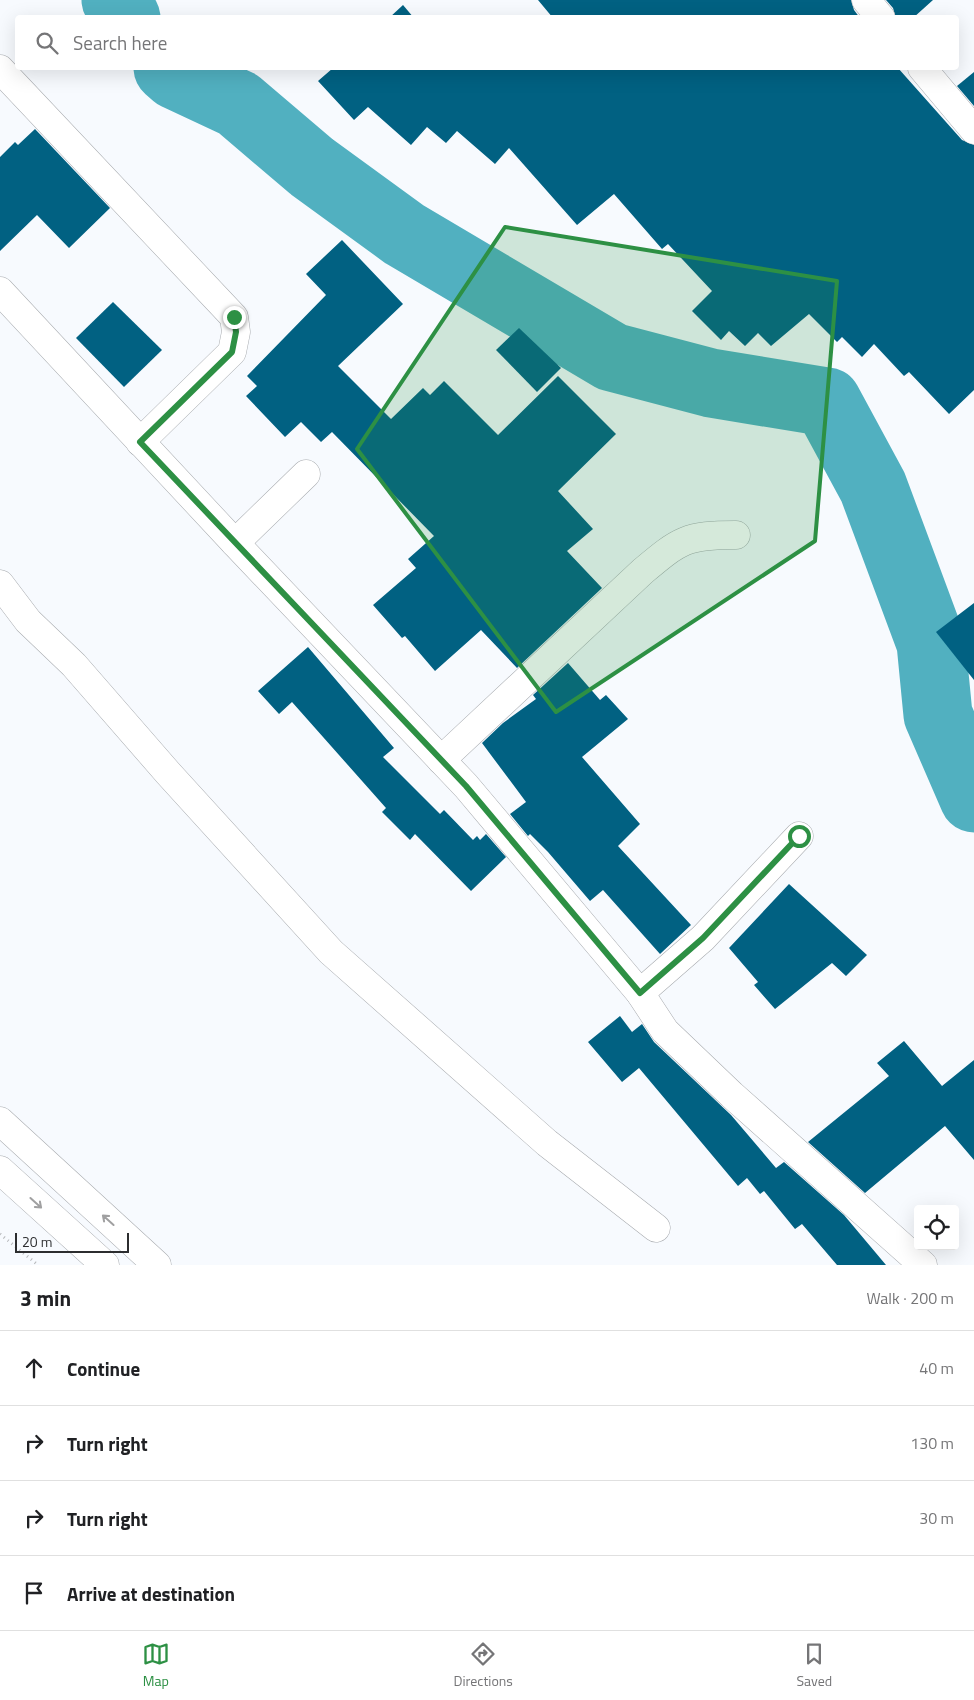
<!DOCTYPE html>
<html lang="en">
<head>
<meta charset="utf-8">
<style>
  body { margin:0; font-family:"Titillium Web",sans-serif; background:#f6f6f6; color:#202124 }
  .controls { position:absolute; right:15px; bottom:15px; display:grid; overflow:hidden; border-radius:5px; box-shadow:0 5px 20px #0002 }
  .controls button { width:45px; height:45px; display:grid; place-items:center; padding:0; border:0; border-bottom:1px solid #e0e0e0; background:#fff; color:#202124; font:25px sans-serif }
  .scale { position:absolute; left:15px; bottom:12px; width:114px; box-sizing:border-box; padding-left:5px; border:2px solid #2c2d2f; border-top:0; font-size:14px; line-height:18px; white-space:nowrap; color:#2c2d2f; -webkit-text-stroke:4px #f7fafe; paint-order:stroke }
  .stop { position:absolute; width:15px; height:15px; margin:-11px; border:4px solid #2d9044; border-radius:50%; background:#fff }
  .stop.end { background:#2d9044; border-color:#fff; box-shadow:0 1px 5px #0008 }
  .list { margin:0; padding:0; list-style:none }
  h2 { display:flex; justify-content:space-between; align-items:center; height:65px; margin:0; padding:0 20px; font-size:21px }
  h2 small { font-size:16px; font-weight:400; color:#757577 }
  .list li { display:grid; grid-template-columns:32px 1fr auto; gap:15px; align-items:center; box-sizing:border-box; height:75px; padding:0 20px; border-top:1px solid #e0e0e0 }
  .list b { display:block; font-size:19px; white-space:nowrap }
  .list em { font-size:16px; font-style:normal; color:#757577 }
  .icon { flex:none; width:28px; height:28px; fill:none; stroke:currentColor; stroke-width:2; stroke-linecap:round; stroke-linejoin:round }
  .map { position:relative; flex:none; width:974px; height:1265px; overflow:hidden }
  .search { position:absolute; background:#fff; box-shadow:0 5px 20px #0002; left:15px; right:15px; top:15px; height:55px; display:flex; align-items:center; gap:12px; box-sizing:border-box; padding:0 18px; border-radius:5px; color:#757577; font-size:19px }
  .sheet { height:365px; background:#fff }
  nav { display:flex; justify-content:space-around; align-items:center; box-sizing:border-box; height:70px; border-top:1px solid #e0e0e0; background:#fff; font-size:14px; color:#757577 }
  nav a { display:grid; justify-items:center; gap:2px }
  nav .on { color:#2d9044 }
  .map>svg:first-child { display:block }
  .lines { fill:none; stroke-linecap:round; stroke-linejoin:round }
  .river { stroke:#51b0c0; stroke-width:69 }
  .building { fill:#016182 }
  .minor-casing { stroke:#a8abaf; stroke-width:29 }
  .secondary-casing { stroke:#a8abaf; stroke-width:29 }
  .path { stroke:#b6b8bb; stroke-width:3; stroke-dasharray:1 4; stroke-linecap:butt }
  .minor { stroke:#fff; stroke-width:28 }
  .secondary { stroke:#fff; stroke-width:28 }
  .oneway { stroke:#a0a0a1 }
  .route { stroke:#2d9044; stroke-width:6 }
  .marked { fill:#2d9044; fill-opacity:0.2; stroke:#2d9044; stroke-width:4; stroke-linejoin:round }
</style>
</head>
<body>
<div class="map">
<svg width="974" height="1265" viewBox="0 0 974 1265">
  <rect width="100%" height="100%" fill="#f7fafe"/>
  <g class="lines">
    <!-- river -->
    <g class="river">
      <polyline points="116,0 126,18"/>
      <polyline points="168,68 176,75 238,104 312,167 404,234 612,357 711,383 827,402 873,487 931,643 938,715 974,798"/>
    </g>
  </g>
  <!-- building -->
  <g class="building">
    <polygon points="538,0 851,0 854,10 860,18 553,18"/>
    <polygon points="886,0 933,0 913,18 896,18 893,8"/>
    <polygon points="403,5 414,18 389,18"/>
    <polygon points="333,68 898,68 962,140 974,145 974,390 949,414 909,372 904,376 874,344 862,357 842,337 837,342 809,314 771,346 758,333 745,346 729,331 721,340 692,311 712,291 668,244 662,249 614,194 577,225 509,148 495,164 457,131 446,143 427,127 411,145 368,107 354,120 318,81"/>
    <polygon points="974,72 974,106 957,86"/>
    <polygon points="35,129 110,208 69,248 37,215 0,251 0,157 15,142 18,145"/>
    <polygon points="342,240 403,304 338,366 391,419 423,388 430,395 444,381 498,435 558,376 616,434 558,491 593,529 567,551 602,588 517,668 481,630 435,671 405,636 402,638 373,605 416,568 408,559 434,536 332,432 321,442 301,422 285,437 246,396 257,386 247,376 326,295 306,274"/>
    <polygon points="113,302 162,350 124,387 76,338"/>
    <polygon points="519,328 561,368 537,392 496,350"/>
    <polygon points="974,603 974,680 936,632"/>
    <polygon points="308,647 394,748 383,757 440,814 444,810 473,840 477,836 480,840 486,834 506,857 471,891 415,834 410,840 382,812 386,808 292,702 279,714 258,691"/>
    <polygon points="568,663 600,700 606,695 628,719 582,757 640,824 618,846 691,925 660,954 603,890 590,901 548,852 530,834 528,836 510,814 526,802 482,743 503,723 536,699 533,695"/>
    <polygon points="789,884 867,955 846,976 832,963 775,1009 754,985 758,982 729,948"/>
    <polygon points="620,1016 632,1032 642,1024 654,1042 731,1115 776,1168 784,1162 844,1215 886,1265 837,1265 802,1224 795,1229 764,1191 760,1194 747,1178 738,1186 639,1068 622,1082 588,1042"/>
    <polygon points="904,1041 942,1086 974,1060 974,1160 945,1126 865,1193 808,1142 889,1076 877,1063"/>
  </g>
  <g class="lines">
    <!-- minor casing -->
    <g class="minor-casing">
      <g id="minor">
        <polyline points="0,69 234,317 236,332 232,352 140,442"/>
        <polyline points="0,291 235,543 466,786 640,993 665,1031 732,1095 923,1265"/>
        <polyline points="235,543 306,474"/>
        <polyline points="0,584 28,621 74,665 168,773 331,952 547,1143 656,1228"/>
        <path d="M441 760 643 571C680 540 686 535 736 535"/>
        <polyline points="640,993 703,938 799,836"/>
        <polyline points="0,1121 157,1265"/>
        <polyline points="0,1170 105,1265"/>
      </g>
    </g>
    <!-- secondary casing -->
    <g class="secondary-casing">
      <g id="secondary">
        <polyline points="866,0 881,18"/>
        <polyline points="922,68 974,130"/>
      </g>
    </g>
    <!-- path -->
    <polyline class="path" points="0,1234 38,1265"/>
    <!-- minor -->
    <use href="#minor" class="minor"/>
    <!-- secondary -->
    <use href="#secondary" class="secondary"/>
  </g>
  <!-- one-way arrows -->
  <defs><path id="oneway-shaft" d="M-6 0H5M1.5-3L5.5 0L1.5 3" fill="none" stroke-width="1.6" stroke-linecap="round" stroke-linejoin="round" transform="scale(1.25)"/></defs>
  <g class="oneway">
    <use href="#oneway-shaft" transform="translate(36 1203) rotate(42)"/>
    <use href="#oneway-shaft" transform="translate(108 1220) rotate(-138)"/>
  </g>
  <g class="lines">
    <!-- route -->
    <polyline class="route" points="234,317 236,332 232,352 140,442 466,786 640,993 703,938 799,836"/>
  </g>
  <!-- marked area -->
  <path class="marked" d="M505 227 837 281 815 541 556 712 357 449Z"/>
</svg>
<div class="controls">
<button><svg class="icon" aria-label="locate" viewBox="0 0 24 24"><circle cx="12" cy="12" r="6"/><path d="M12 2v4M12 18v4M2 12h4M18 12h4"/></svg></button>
</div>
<div class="scale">20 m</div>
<div class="stop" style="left:799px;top:836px"></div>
<div class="stop end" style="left:234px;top:317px"></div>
<div class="search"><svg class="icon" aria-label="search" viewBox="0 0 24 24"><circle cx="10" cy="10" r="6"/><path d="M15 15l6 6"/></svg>Search here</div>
</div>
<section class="sheet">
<h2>3 min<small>Walk · 200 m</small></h2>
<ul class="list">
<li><svg class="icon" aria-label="ahead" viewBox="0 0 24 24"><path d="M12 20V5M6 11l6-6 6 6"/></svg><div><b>Continue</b></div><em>40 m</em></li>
<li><svg class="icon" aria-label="right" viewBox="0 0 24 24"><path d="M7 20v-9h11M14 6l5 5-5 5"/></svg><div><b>Turn right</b></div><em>130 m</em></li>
<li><svg class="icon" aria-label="right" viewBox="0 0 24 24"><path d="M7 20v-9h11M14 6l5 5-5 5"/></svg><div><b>Turn right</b></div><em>30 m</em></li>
<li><svg class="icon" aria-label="arrive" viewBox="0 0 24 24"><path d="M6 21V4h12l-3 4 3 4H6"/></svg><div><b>Arrive at destination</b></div></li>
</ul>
</section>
<nav>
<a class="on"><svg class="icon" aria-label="map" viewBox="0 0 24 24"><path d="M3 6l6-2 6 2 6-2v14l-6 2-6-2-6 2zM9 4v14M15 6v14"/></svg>Map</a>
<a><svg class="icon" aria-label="directions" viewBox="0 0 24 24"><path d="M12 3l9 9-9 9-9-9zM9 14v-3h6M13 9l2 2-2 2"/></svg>Directions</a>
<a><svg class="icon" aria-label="saved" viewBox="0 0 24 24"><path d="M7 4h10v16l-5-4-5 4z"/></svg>Saved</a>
</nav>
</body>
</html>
